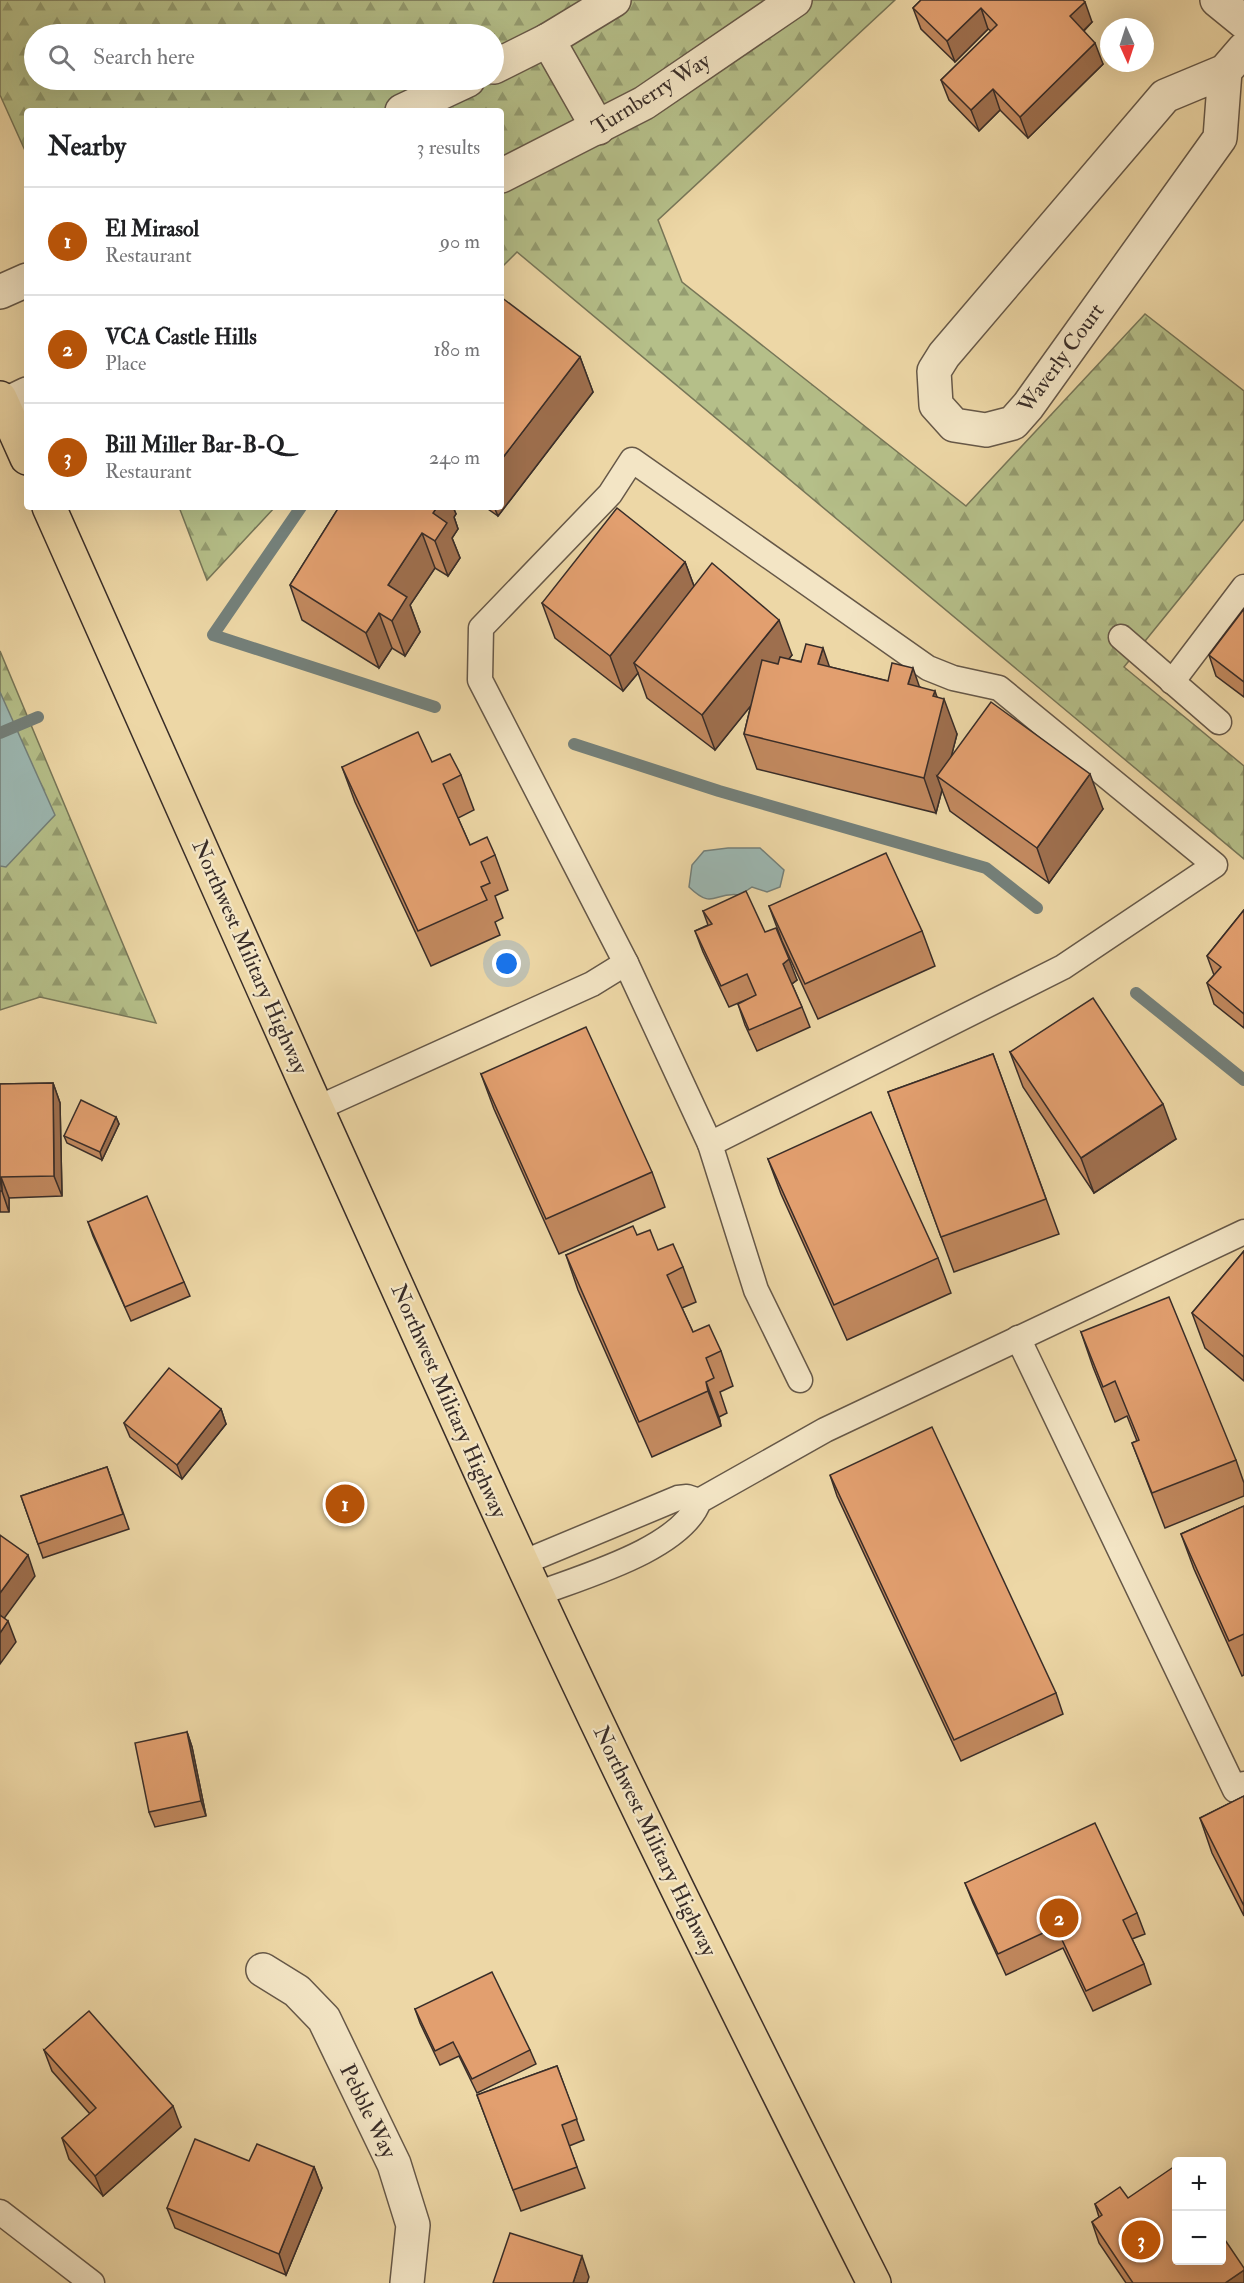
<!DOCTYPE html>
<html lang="en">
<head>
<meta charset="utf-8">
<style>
  body { margin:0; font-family:"IM FELL Double Pica",serif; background:#f6f6f6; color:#202124 }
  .controls { position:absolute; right:18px; bottom:18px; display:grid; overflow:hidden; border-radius:6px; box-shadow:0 6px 24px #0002 }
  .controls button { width:54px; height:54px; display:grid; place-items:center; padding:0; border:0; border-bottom:2px solid #e0e0e0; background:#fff; color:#202124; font:30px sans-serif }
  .compass { position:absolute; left:1100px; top:18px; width:54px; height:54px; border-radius:50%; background:#fff; box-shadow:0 6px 24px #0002; rotate:177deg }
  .you { position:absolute; left:507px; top:964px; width:21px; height:21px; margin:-15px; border:4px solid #fff; border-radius:50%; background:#1a73e8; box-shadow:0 0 0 9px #1a73e833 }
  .badge { display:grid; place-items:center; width:39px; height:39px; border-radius:50%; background:#b45309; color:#fff; font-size:20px; font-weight:700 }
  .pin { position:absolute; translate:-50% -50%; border:3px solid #fff; box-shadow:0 2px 6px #0006 }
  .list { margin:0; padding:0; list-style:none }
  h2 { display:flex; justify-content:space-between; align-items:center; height:78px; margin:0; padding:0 24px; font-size:26px }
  h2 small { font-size:20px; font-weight:400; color:#757577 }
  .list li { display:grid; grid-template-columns:39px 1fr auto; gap:18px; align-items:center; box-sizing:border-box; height:108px; padding:0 24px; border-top:2px solid #e0e0e0 }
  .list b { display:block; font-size:22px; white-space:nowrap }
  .list p { margin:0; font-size:20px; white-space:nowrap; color:#757577 }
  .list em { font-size:20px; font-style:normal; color:#757577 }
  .icon { flex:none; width:33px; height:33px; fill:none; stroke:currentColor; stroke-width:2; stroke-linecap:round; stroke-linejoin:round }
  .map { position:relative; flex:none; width:1244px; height:2283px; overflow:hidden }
  .search { position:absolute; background:#fff; box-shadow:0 6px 24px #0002; left:24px; top:24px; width:480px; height:66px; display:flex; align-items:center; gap:15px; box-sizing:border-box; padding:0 21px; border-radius:33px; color:#757577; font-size:22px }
  .panel { position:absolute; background:#fff; box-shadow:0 6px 24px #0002; left:24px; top:108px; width:480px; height:402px; border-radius:6px }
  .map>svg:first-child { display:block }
  .forest { fill:url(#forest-firs); stroke:#777658; stroke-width:1.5; fill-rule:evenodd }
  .water { fill:#9cb7b1; stroke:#74807a; stroke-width:1.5 }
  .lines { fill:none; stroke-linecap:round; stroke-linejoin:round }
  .stream { stroke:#74807a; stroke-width:12 }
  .lane-casing { stroke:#665848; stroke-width:27 }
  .street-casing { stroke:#665848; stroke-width:36 }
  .primary-casing { stroke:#392d28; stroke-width:36 }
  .lane { stroke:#f3e5c5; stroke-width:24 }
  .street { stroke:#f3e5c5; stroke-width:33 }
  .primary { stroke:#edd7a6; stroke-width:33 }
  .wall { fill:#c2895f; stroke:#392d28; stroke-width:1.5 }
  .shaded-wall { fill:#9e6f4e; stroke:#392d28; stroke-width:1.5 }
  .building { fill:#e29f6f; stroke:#392d28; stroke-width:1.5 }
  .labels { text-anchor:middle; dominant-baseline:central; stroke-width:4.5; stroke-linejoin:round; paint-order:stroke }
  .street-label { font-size:22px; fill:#392d28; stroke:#f3e5c5 }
</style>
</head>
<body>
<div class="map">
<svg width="1244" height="2283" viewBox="0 0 1244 2283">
  <defs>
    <pattern id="forest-firs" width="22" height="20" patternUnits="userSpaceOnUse" patternTransform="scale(1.5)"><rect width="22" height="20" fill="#b5bf89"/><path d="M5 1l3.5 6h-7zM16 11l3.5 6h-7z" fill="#949c70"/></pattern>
  </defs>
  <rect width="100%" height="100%" fill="#edd7a6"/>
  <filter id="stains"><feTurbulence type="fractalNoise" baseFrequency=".00333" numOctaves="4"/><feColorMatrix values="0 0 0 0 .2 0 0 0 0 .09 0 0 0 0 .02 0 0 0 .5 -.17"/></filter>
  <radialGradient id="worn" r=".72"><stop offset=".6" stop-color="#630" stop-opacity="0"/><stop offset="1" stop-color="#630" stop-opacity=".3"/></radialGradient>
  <!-- forest -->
  <g class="forest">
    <path d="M0 0H895L658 220 682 282 966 506 1145 314 1244 391V519L1124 667 1244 766V859L517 252 501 268V111H27V155L0 95ZM34 34H494V80H34Z"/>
    <polygon points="179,507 275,507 207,580"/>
    <polygon points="0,651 156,1023 40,997 0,1010"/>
  </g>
  <!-- water -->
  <g class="water">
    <polygon points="0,692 55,815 6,867 0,866"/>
    <path d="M728 848H760L784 870 780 887 767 892 752 887 740 895C713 891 714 911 689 887L692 865 704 851Z"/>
  </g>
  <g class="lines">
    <!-- stream -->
    <g class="stream">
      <polyline points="301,507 213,635 435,707"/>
      <polyline points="0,733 38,717"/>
      <polyline points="574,744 719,791 986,868 1037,908"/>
      <polyline points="1136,993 1244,1080"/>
    </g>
    <!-- lane casing -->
    <g class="lane-casing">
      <g id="lane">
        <polyline points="1121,637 1219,722"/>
        <polyline points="1172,682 1244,587"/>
        <polyline points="626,963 710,1144"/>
        <polyline points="318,1108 592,984 626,963 480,680 481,628 610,494 632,460 928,668 953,678 999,688 1215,865 1063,967 710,1144 756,1290 800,1380"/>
        <polyline points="1018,1338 1235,1790 1244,1784"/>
        <polyline points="522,1563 678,1498 687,1497 699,1501"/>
        <path d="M537 1594C581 1577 682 1549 699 1501L825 1430 1244 1232"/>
        <polyline points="0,2212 92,2283"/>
      </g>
    </g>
    <!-- street casing -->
    <g class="street-casing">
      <g id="street">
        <polyline points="1217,0 1244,22"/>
        <polyline points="548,40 598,128"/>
        <polyline points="494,67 548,40 614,0"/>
        <polyline points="1225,71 1220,138 1028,406 1013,423 986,430 954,425 936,405 934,371 944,355 1165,96 1225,71 1244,49"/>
        <polyline points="402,111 468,80"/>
        <polyline points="501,176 644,103 795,0"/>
        <polyline points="0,292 27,280"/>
        <polyline points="0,407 27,394"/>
        <polyline points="263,1970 297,1991 324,2019 394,2164 413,2225 407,2283"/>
      </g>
    </g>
    <!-- primary casing -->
    <g class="primary-casing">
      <g id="primary">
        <polyline points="0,398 27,458"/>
        <path d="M49 507C196 836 341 1167 491 1495 612 1761 742 2022 874 2283"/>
      </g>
    </g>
    <!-- lane -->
    <use href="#lane" class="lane"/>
    <!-- street -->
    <use href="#street" class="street"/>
    <!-- primary -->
    <use href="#primary" class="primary"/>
  </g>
  <!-- wall -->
  <g class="wall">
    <polygon points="921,0 1092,22 1084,31 1103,64 1028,138 1000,110 979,131 949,100 941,80 991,31 988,29 955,62 921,29 913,8"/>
    <polygon points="580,357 593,392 498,516 485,507 501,507"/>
    <polygon points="339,507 453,507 456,514 454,517 458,529 452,538 460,558 448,576 435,568 410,605 420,632 405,656 392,648 379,668 302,620 290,585"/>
    <polygon points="685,562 694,586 792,655 788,659 830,667 888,681 920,687 937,697 957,734 951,757 1103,809 1049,883 950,811 942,790 936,813 757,769 744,734 751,705 715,750 647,698 638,673 623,691 555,638 542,603"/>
    <polygon points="1244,609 1244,697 1216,676 1209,655"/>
    <polygon points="432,762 461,775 474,810 458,818 470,845 495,855 508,890 495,896 503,918 495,922 500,935 431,966 355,802 342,767"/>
    <polygon points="769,906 922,931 935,966 818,1019 782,941"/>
    <polygon points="1244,910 1244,1028 1214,1004 1207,983 1214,975 1207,956"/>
    <polygon points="703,911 765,932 797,980 792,984 802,1007 810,1027 757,1051 745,1025 738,1004 755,996 729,1007 703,952 695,931 708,925"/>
    <polygon points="1010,1052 1176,1139 1094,1193 1023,1087"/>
    <polygon points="993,1054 1059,1234 954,1272 888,1092"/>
    <polygon points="481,1074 652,1172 665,1207 559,1254 494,1109"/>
    <polygon points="53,1083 60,1103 62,1196 9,1198 9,1212 0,1212 0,1084"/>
    <polygon points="116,1117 119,1124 102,1160 67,1143 64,1136"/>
    <polygon points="768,1159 938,1258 951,1293 847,1340 781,1194"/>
    <polygon points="88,1222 184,1282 190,1296 131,1321 93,1236"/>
    <polygon points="637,1235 683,1267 696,1302 682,1308 693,1332 721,1351 733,1386 720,1392 727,1413 719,1417 721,1426 652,1457 578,1290 566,1255"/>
    <polygon points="1244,1251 1244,1381 1205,1348 1192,1313"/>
    <polygon points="1081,1332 1236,1460 1244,1483 1244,1496 1165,1528 1132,1443 1137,1441 1127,1416 1115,1422 1093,1367"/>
    <polygon points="221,1409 226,1424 182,1479 130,1437 124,1423"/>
    <polygon points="107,1467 129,1529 43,1558 21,1496"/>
    <polygon points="830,1475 1056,1693 1063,1714 961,1761 837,1496"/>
    <polygon points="1244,1506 1244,1675 1242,1676 1194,1569 1181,1534"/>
    <polygon points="187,1732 192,1747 206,1816 155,1827 149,1812"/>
    <polygon points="1244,1796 1244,1916 1212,1853 1200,1818"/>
    <polygon points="965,1883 1137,1913 1145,1934 1132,1939 1144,1964 1151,1984 1093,2011 1063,1948 1006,1975 973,1903"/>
    <polygon points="415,2009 530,2050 536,2064 477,2093 459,2056 440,2065 420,2023"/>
    <polygon points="44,2050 181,2127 103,2196 69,2159 62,2138 90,2114 52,2071"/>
    <polygon points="557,2066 584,2140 569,2146 585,2188 521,2211 477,2095"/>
    <polygon points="249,2161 314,2167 322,2188 286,2275 175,2228 167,2208"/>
    <polygon points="1128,2198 1244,2283 1126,2283 1099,2243 1092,2222 1099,2217 1095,2204"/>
  </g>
  <!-- shaded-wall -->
  <g class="shaded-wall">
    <polygon points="1085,2 1092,22 1077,37 1070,16"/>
    <polygon points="981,8 988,29 955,62 947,41"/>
    <polygon points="1095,43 1103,64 1028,138 1020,117"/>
    <polygon points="993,89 1000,110 979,131 971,110"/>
    <polygon points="580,357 593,392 498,516 494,507 501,507 501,460"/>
    <polygon points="437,507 453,507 456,514 454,517 458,529 452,538 460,558 448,576 435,541 433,513"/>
    <polygon points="422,533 435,568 410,605 420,632 405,656 392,621 388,585"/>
    <polygon points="685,562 698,597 634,663 638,673 623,691 610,656"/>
    <polygon points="379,613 392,648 379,668 366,633"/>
    <polygon points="779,620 792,655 715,750 702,715"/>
    <polygon points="823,648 835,683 818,664"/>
    <polygon points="913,668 925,703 908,684"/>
    <polygon points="935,691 941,709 944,699 957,734 945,781 937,776 942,790 936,813 924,778 933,696"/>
    <polygon points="1090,774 1103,809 1049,883 1037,848"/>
    <polygon points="789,959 797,980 790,985 783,964"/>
    <polygon points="53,1083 60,1103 62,1196 54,1176"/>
    <polygon points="1163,1104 1176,1139 1094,1193 1081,1158"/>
    <polygon points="116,1117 119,1124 102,1160 100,1152"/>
    <polygon points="1,1177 9,1198 9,1212 2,1191"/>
    <polygon points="706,1382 719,1417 721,1426 708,1391"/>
    <polygon points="221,1409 226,1424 182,1479 177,1465"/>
    <polygon points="28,1555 35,1576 0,1624 0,1593"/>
    <polygon points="8,1621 16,1642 0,1664 0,1633"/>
    <polygon points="187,1732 192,1747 206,1816 201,1801"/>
    <polygon points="173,2106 181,2127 103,2196 95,2176"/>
    <polygon points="314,2167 322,2188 286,2275 279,2254"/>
    <polygon points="582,2256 589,2277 587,2283 573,2283"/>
    <polygon points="1244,2270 1244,2283 1225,2283"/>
  </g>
  <!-- building -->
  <g class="building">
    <polygon points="921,0 1083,0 1085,2 1070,16 1095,43 1020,117 993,89 971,110 941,80 997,25 981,8 947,41 913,8"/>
    <polygon points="501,297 580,357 501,460"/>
    <polygon points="339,507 437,507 433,513 447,523 435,541 422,533 388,585 407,597 392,621 379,613 366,633 290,585"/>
    <polygon points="617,508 685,562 610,656 542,603"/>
    <polygon points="712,563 779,620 702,715 634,663"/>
    <polygon points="1244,609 1244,682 1209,655"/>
    <polygon points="806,644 823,648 818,664 888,681 892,663 913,668 908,684 935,691 933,696 944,699 924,778 744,734 762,660 778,664 780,657 801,662"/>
    <polygon points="991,702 1090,774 1037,848 937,776"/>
    <polygon points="418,732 432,762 450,754 461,775 443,784 470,845 487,837 495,855 481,862 490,883 481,887 487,900 418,931 342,767"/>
    <polygon points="886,853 922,931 805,984 769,906"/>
    <polygon points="746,891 765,932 776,928 789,959 783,964 802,1007 749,1030 738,1004 756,995 747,974 721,986 695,931 712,924 703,911"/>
    <polygon points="1244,910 1244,1014 1207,983 1221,967 1207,956"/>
    <polygon points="1093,998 1163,1104 1081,1158 1010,1052"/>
    <polygon points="586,1027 652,1172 546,1219 481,1074"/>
    <polygon points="993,1054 1046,1199 941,1237 888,1092"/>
    <polygon points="53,1083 54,1176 1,1177 2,1191 0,1191 0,1084"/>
    <polygon points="81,1100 116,1117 100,1152 64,1136"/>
    <polygon points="871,1112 938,1258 834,1305 768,1159"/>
    <polygon points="147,1196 184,1282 125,1307 88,1222"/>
    <polygon points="633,1226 637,1235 650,1230 658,1250 673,1244 683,1267 667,1275 693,1332 709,1325 721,1351 706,1358 714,1378 706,1382 708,1391 639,1422 566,1255"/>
    <polygon points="1244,1251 1244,1357 1192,1313"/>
    <polygon points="1169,1297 1236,1460 1152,1493 1132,1443 1139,1440 1115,1381 1103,1387 1081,1332"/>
    <polygon points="169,1368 221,1409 177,1465 124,1423"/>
    <polygon points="932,1427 1056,1693 954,1740 830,1475"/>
    <polygon points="107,1467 123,1514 38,1544 21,1496"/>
    <polygon points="1244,1506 1244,1634 1229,1641 1181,1534"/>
    <polygon points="0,1535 28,1555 0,1593"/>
    <polygon points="0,1615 8,1621 0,1633"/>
    <polygon points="187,1732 201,1801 149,1812 135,1743"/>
    <polygon points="1244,1796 1244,1906 1200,1818"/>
    <polygon points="1095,1823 1137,1913 1123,1920 1144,1964 1086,1991 1056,1927 998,1954 965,1883"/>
    <polygon points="492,1972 530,2050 472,2079 453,2042 435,2051 415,2009"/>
    <polygon points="89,2011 173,2106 95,2176 62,2138 96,2108 44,2050"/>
    <polygon points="557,2066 577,2119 562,2125 577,2167 513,2190 477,2095"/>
    <polygon points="195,2139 249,2161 257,2144 314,2167 279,2254 167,2208"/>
    <polygon points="1175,2166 1176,2168 1176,2260 1221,2260 1221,2234 1244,2268 1244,2270 1225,2283 1133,2283 1092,2222 1102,2215 1095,2204 1120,2187 1128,2198"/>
    <polygon points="510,2233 582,2256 573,2283 493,2283"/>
  </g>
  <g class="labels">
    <!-- street labels -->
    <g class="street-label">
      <text transform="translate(651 94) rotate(-32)">Turnberry Way</text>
      <text transform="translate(1061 358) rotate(-54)">Waverly Court</text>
      <text transform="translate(250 957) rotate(66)">Northwest Military Highway</text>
      <text transform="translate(449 1401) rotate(66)">Northwest Military Highway</text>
      <text transform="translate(655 1841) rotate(64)">Northwest Military Highway</text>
      <text transform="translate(368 2111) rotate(64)">Pebble Way</text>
    </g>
  </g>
  <rect width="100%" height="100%" filter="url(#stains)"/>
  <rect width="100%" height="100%" fill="url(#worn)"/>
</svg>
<div class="controls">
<button>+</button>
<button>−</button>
</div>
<svg class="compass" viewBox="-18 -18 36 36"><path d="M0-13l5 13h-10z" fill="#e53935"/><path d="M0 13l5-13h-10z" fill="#757577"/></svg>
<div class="you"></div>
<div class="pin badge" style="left:345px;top:1504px">1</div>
<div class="pin badge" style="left:1059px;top:1918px">2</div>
<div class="pin badge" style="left:1141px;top:2240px">3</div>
<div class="search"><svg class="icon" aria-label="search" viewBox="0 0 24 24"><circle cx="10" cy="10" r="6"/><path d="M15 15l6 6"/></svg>Search here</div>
<section class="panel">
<h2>Nearby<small>3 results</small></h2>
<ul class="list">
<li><span class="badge">1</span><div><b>El Mirasol</b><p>Restaurant</p></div><em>90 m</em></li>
<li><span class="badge">2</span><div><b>VCA Castle Hills</b><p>Place</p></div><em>180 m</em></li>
<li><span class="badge">3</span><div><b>Bill Miller Bar-B-Q</b><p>Restaurant</p></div><em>240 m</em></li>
</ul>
</section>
</div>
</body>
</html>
